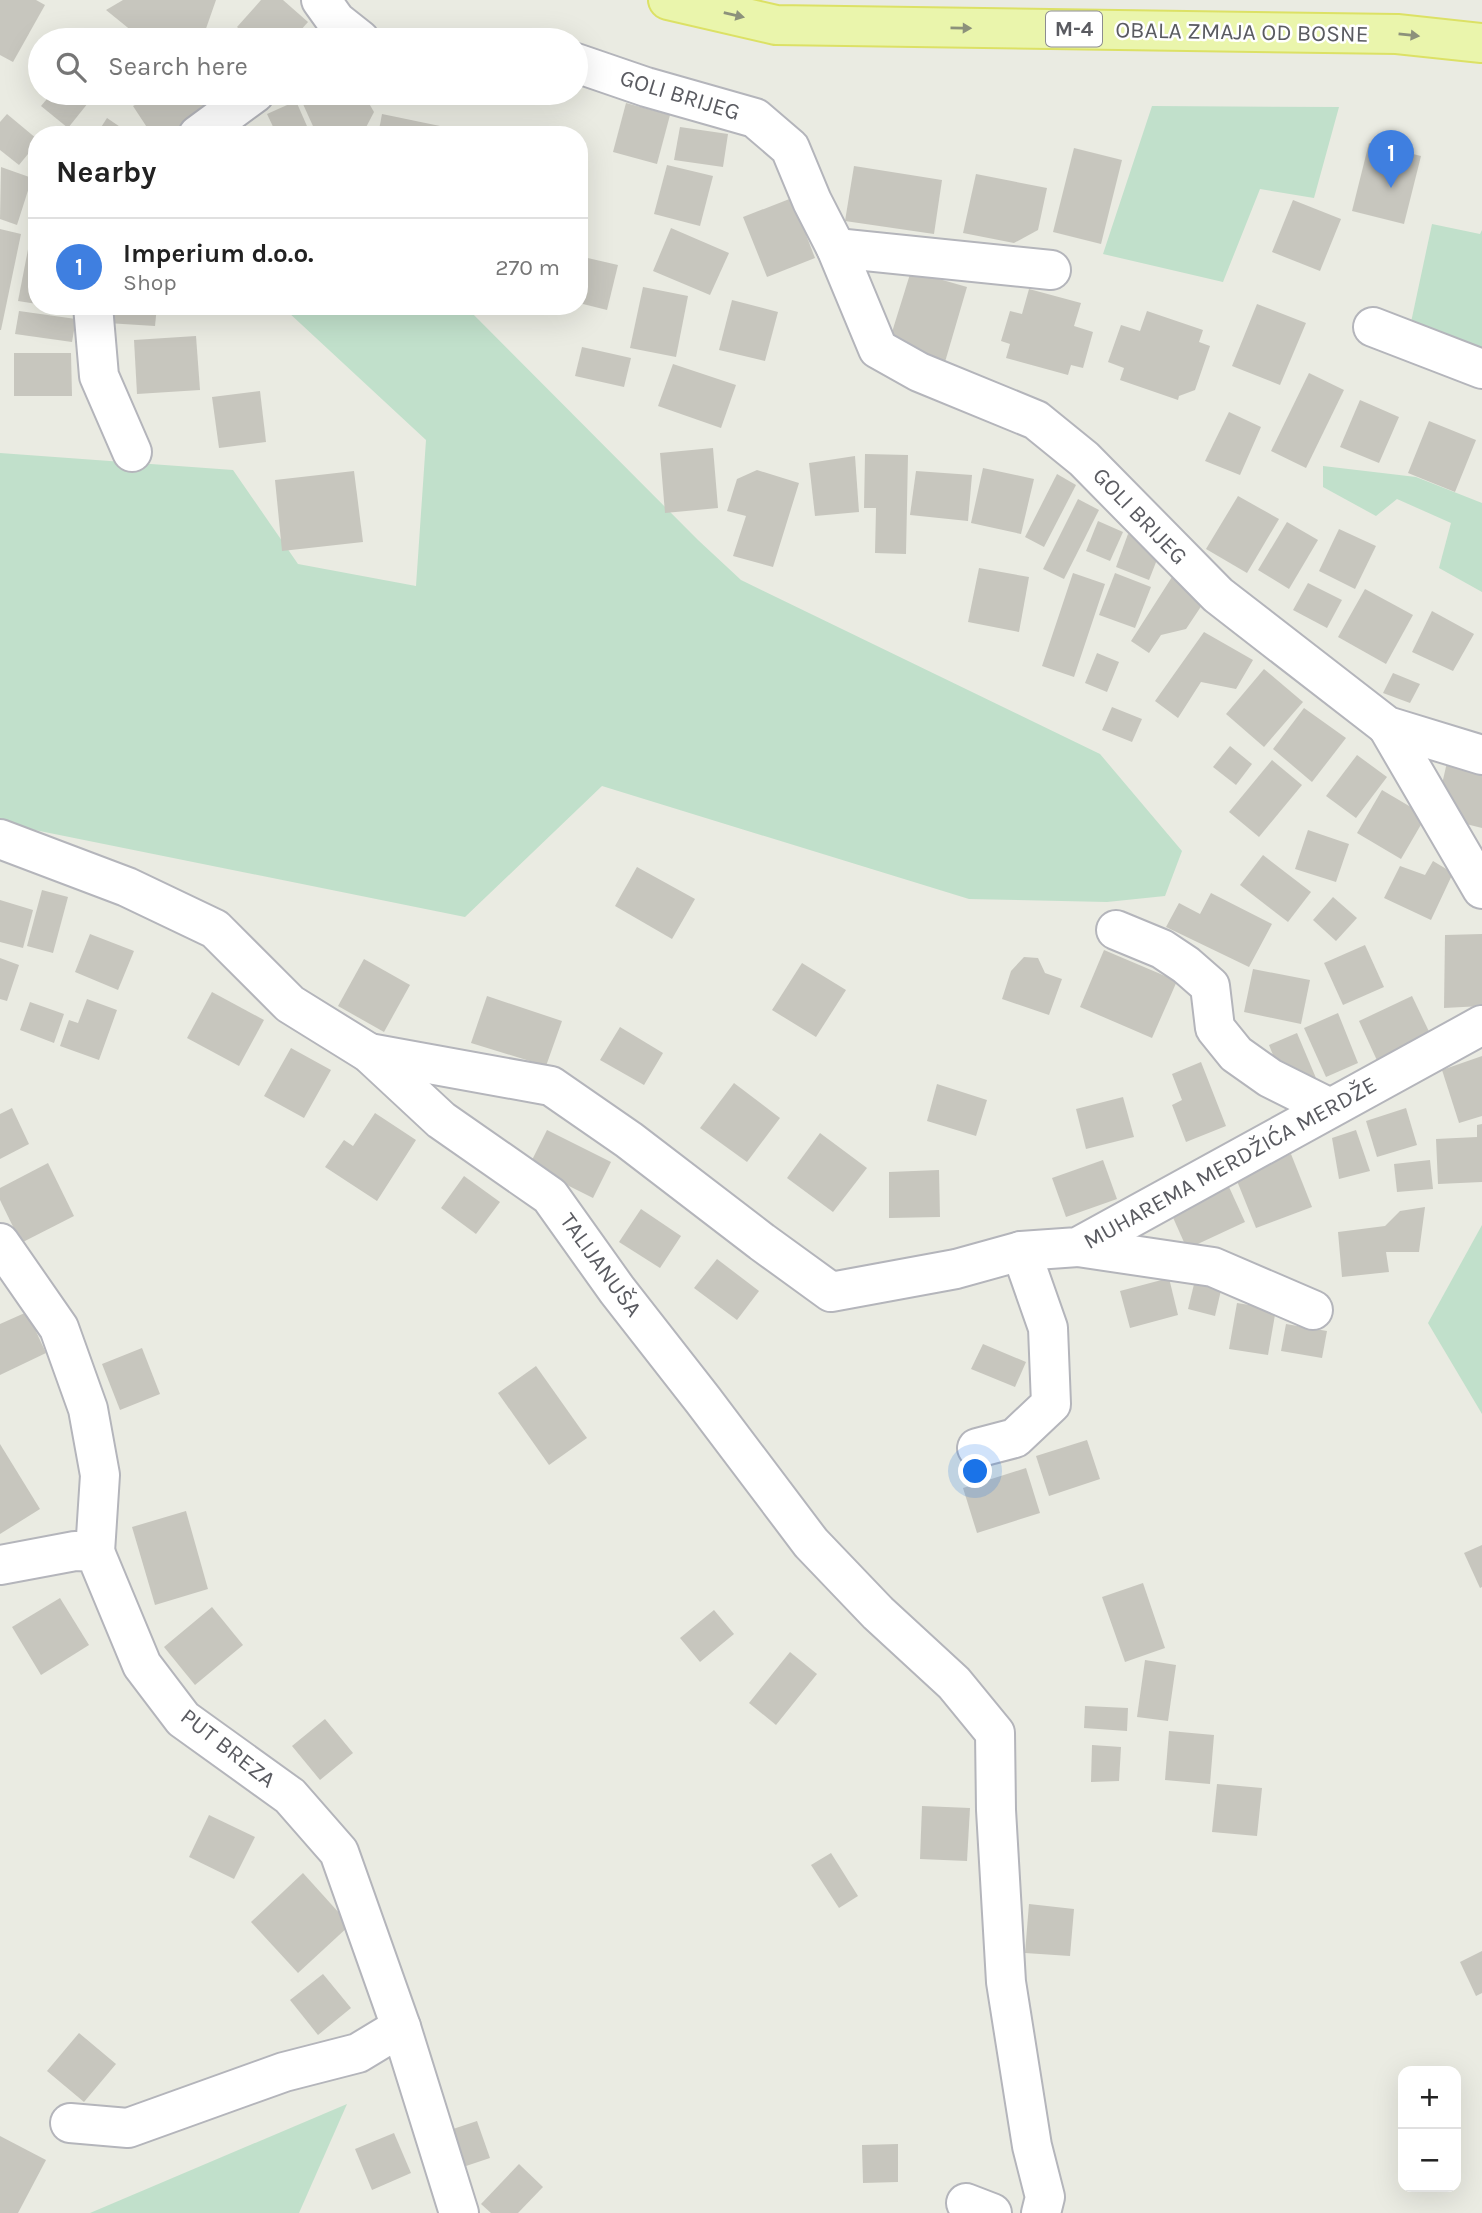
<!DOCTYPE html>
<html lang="en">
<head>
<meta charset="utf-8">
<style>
  body { margin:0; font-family:Karla,sans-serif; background:#f2f2f2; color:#222 }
  .controls { position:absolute; right:21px; bottom:21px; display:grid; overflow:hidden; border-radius:14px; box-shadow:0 7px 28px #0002 }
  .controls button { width:63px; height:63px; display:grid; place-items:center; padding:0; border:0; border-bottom:2px solid #e0e0e0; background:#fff; color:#222; font:35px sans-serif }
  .you { position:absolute; left:976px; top:1472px; width:24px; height:24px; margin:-18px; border:5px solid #fff; border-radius:50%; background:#1a73e8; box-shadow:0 0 0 10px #1a73e833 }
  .badge { display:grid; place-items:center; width:46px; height:46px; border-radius:50%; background:#d57a3e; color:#fff; font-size:23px; font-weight:700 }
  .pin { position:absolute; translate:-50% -58px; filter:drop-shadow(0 2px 4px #0008) }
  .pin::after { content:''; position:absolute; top:37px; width:24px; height:21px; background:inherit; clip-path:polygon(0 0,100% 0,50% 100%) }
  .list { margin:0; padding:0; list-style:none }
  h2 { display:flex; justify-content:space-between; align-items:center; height:91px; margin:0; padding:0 28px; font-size:30px }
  h2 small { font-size:23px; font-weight:400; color:#767676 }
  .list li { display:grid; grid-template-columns:46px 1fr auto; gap:21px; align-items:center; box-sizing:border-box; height:98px; padding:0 28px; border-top:2px solid #e0e0e0 }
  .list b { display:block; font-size:26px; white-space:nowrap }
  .list p { margin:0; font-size:23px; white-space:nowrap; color:#767676 }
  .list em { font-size:23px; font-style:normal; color:#767676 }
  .icon { flex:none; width:38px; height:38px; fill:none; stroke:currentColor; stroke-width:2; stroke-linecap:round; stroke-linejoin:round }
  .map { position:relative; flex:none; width:1482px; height:2213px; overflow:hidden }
  .search { position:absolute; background:#fff; box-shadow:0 7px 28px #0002; left:28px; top:28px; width:560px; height:77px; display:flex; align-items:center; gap:18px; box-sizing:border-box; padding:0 24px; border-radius:38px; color:#767676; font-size:26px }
  .panel { position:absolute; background:#fff; box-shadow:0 7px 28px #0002; left:28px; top:126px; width:560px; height:189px; border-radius:28px }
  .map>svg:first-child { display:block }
  .green { fill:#c1e0cb }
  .building { fill:#c7c6be }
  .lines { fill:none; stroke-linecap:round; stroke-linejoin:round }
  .minor-casing { stroke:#b4b5bb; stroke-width:42 }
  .primary-casing { stroke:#dce165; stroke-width:42 }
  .minor { stroke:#fff; stroke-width:38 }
  .primary { stroke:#eaf5ac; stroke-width:38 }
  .oneway { fill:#8c917b }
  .labels { text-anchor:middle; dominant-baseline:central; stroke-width:5; stroke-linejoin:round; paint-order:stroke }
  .shield { fill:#fff; stroke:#8c8c90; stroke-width:2 }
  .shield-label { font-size:21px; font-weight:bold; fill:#5a5b61 }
  .street-label { font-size:23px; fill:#5a5b61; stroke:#fff }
</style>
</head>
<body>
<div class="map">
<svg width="1482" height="2213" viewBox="0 0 1482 2213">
  <rect width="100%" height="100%" fill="#eaebe2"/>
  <!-- green -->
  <g class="green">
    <polygon points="1152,106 1339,107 1314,198 1260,189 1223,282 1103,254"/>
    <polygon points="1432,224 1480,234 1482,230 1482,351 1410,327"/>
    <polygon points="290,306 465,306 698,540 741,580 1100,754 1182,851 1165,896 1107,902 969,899 602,786 465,917 0,823 0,453 233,470 298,564 416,586 426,440 288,312"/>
    <polygon points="1323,466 1416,477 1482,503 1482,592 1439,568 1451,523 1397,499 1376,516 1323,487"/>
    <polygon points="1482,1225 1482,1414 1428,1323"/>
    <polygon points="347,2104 299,2213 90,2213"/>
  </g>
  <!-- building -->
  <g class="building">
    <polygon points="0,0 36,0 45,5 13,62 0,55"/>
    <polygon points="123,0 216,0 202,40 143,40 106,10"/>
    <polygon points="261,0 283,0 308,22 292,40 252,40 237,27"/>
    <polygon points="52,93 96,93 68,128 41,106"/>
    <polygon points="157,93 239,93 177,135 152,135 133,106"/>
    <polygon points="298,93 363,93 374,112 362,135 317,135"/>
    <polygon points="296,101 310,133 306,135 277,135 267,114"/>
    <polygon points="626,103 670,115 657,164 613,152"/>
    <polygon points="7,114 37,139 37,143 19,165 0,150 0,122"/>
    <polygon points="382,114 440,126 438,135 378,135"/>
    <polygon points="107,118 132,135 96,135"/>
    <polygon points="451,127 475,134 475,135 449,135"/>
    <polygon points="680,127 728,134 723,167 674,160"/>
    <polygon points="1369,143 1421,156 1404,224 1352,211"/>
    <polygon points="1074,148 1122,160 1101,244 1053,232"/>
    <polygon points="667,165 713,176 700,226 654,214"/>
    <polygon points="854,166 942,180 934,234 845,221"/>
    <polygon points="1,167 32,178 17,225 0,219"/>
    <polygon points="976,174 1047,188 1038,230 1014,243 963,233"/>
    <polygon points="792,198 815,258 767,277 743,217"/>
    <polygon points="1293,200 1341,219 1320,271 1272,252"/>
    <polygon points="671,228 729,253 710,295 653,271"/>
    <polygon points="0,229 21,234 1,330 0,330"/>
    <polygon points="31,234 37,235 37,304 18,301"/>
    <polygon points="579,256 618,265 607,310 579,303"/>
    <polygon points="911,271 967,287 945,362 888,345"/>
    <polygon points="643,287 688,296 676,357 630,348"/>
    <polygon points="1029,289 1081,303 1074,326 1093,332 1083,368 1071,365 1068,375 1006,358 1010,344 1001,341 1010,311 1022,314"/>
    <polygon points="732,300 778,312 765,361 719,350"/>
    <polygon points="1257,304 1306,323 1280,385 1232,366"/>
    <polygon points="109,306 157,306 155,326 107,323"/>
    <polygon points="19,311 76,319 72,342 15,334"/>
    <polygon points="1147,311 1203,330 1199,342 1210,346 1195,390 1179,396 1178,400 1120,380 1124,368 1108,362 1121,325 1140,331"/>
    <polygon points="196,336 200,390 137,394 134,340"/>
    <polygon points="582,347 631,358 624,387 575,376"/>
    <polygon points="14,353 71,353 72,396 14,396"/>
    <polygon points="673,364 736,385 721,428 658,406"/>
    <polygon points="1309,373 1344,390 1306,468 1271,451"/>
    <polygon points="260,391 266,442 219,448 212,397"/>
    <polygon points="1360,400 1399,417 1379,463 1340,447"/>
    <polygon points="1229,412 1261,427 1240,475 1205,461"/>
    <polygon points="1429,421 1476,440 1455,492 1408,473"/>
    <polygon points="713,448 718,508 665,513 660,453"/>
    <polygon points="865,454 908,455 906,554 875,553 876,508 864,508"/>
    <polygon points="855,456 859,512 815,516 809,463"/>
    <polygon points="983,468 1034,479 1021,534 971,523"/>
    <polygon points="757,470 799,483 773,567 733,556 746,516 727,511 737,479"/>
    <polygon points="354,471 363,542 282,551 275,480"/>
    <polygon points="916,471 972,475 968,521 910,515"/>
    <polygon points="1057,474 1076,485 1044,547 1025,537"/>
    <polygon points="1238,496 1279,519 1247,573 1206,549"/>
    <polygon points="1078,499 1099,510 1064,579 1043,569"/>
    <polygon points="1098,521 1123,532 1110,561 1086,551"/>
    <polygon points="1287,522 1318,540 1289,589 1258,570"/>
    <polygon points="1339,529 1376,546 1355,589 1319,571"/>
    <polygon points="1128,534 1162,547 1149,580 1116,567"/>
    <polygon points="979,568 1029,577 1019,632 968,622"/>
    <polygon points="1073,573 1105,584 1074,677 1042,666"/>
    <polygon points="1115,573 1151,587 1135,628 1099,615"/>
    <polygon points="1172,577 1206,599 1186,629 1161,635 1149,653 1131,641"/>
    <polygon points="1308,583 1342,600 1327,628 1293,610"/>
    <polygon points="1365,589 1413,615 1386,664 1338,637"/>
    <polygon points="1432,611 1474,634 1453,671 1412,652"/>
    <polygon points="1204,632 1253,660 1236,689 1201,682 1178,718 1155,701"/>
    <polygon points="1097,653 1119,662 1107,692 1085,683"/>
    <polygon points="1264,669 1303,702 1264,747 1226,714"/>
    <polygon points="1393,673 1420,684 1410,703 1383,693"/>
    <polygon points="1112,707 1142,719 1132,742 1102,730"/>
    <polygon points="1304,708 1346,738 1312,782 1273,749"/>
    <polygon points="1230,746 1252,764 1236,785 1213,767"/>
    <polygon points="1357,755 1387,777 1356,818 1326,796"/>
    <polygon points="1448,758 1482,765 1482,828 1466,824 1440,793"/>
    <polygon points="1272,760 1302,785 1259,837 1229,812"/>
    <polygon points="1382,790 1426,816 1401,859 1357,833"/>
    <polygon points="1308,830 1349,844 1336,882 1295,869"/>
    <polygon points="1263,855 1311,892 1288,922 1240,885"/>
    <polygon points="1433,861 1453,873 1431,920 1384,898 1400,866 1425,875"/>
    <polygon points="637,867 695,899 672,939 615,906"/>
    <polygon points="42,890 68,897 53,953 27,946"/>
    <polygon points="1211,893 1272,924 1249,967 1166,927 1179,903 1200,914"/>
    <polygon points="1333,897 1357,918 1336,941 1313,920"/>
    <polygon points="0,900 33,910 23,948 0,942"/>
    <polygon points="90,934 134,951 118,990 75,972"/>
    <polygon points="1482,934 1482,1006 1444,1008 1445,935"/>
    <polygon points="1365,945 1384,987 1343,1005 1324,963"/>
    <polygon points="1104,950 1177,981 1152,1038 1080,1007"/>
    <polygon points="1024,957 1038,958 1045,973 1062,979 1049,1015 1002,999 1011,971"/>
    <polygon points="0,958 19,965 7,1001 0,999"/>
    <polygon points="364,959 410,985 384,1032 338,1006"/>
    <polygon points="802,963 846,990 816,1037 772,1010"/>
    <polygon points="1253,969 1310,980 1301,1024 1244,1012"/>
    <polygon points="212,992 264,1020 239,1066 187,1038"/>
    <polygon points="487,996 562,1021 546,1066 471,1043"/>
    <polygon points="1412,996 1434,1042 1380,1067 1359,1021"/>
    <polygon points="87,999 117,1010 99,1060 60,1046 69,1020 78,1023"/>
    <polygon points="30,1002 64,1014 54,1043 20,1030"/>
    <polygon points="1338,1013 1358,1063 1326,1077 1304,1028"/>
    <polygon points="620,1027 663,1053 644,1085 600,1060"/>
    <polygon points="1297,1033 1316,1078 1277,1065 1269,1045"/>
    <polygon points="291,1048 331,1070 304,1118 264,1096"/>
    <polygon points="1482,1056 1482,1116 1459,1123 1442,1070"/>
    <polygon points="1201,1062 1226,1126 1186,1142 1172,1105 1182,1100 1172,1074"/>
    <polygon points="734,1083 780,1118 747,1162 700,1128"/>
    <polygon points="937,1084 987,1100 976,1136 927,1121"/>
    <polygon points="1123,1097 1134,1137 1086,1149 1076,1109"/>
    <polygon points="12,1108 29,1144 0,1159 0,1114"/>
    <polygon points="1406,1108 1417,1145 1377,1157 1366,1121"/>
    <polygon points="375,1113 416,1140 377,1201 325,1167 344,1140 353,1146"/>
    <polygon points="1482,1124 1482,1182 1438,1184 1436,1139 1477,1137 1477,1125"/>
    <polygon points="547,1130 611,1162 593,1198 529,1166"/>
    <polygon points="1356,1130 1370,1171 1339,1179 1332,1138"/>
    <polygon points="820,1133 867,1168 833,1212 787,1178"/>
    <polygon points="1291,1154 1312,1207 1256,1228 1235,1176"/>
    <polygon points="1103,1160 1117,1199 1066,1217 1052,1178"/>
    <polygon points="1430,1160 1433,1189 1397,1192 1394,1164"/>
    <polygon points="48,1163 74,1216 21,1243 0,1200 0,1188"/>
    <polygon points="939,1170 940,1217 889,1218 889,1172"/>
    <polygon points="464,1176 500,1202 476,1234 441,1208"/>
    <polygon points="1229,1187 1245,1222 1187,1249 1171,1213"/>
    <polygon points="1425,1207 1419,1252 1386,1252 1389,1272 1342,1277 1338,1232 1385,1226 1400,1211"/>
    <polygon points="641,1209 681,1236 660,1268 619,1242"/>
    <polygon points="717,1259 759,1291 737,1320 694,1288"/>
    <polygon points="1169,1278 1178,1315 1130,1328 1120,1291"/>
    <polygon points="1195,1280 1222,1286 1215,1316 1188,1309"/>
    <polygon points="1237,1303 1276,1309 1268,1355 1229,1349"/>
    <polygon points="27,1312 46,1353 0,1375 0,1324"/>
    <polygon points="1286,1324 1327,1331 1322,1358 1281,1351"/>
    <polygon points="983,1344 1026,1362 1015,1387 971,1369"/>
    <polygon points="142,1348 160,1394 120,1410 102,1364"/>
    <polygon points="536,1366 587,1438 549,1465 498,1393"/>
    <polygon points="1087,1440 1100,1479 1049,1496 1036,1456"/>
    <polygon points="0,1444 40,1509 0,1534"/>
    <polygon points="1026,1468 1040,1513 977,1533 963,1488"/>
    <polygon points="186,1511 208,1589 155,1605 132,1527"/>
    <polygon points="1482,1545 1482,1587 1480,1588 1464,1553"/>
    <polygon points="1143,1583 1165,1648 1125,1662 1102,1597"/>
    <polygon points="60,1598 89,1645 41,1675 12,1627"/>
    <polygon points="212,1607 243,1645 195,1685 164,1647"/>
    <polygon points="714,1610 734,1634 700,1662 680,1638"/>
    <polygon points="790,1652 817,1674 776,1725 749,1703"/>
    <polygon points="1145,1660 1176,1665 1168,1721 1137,1717"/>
    <polygon points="1085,1706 1128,1708 1127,1731 1084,1728"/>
    <polygon points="325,1719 353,1753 320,1780 292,1746"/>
    <polygon points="1169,1731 1214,1735 1210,1784 1165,1780"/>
    <polygon points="1092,1745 1121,1747 1119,1781 1091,1782"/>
    <polygon points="1217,1784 1262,1788 1257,1836 1212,1832"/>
    <polygon points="922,1806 970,1808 967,1861 920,1859"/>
    <polygon points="209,1815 255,1837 234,1879 189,1857"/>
    <polygon points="831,1853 858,1896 839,1908 811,1865"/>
    <polygon points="303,1873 350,1925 298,1973 251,1922"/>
    <polygon points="1029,1904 1074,1909 1070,1956 1025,1953"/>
    <polygon points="1482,1951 1482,1993 1476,1996 1460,1962"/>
    <polygon points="323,1974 351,2008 318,2035 290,2000"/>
    <polygon points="79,2033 116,2064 84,2102 47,2071"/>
    <polygon points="477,2121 490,2158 463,2167 450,2130"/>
    <polygon points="394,2133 411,2173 372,2190 355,2149"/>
    <polygon points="0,2136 46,2160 18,2213 0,2213"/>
    <polygon points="898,2144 898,2182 863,2183 862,2145"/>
    <polygon points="519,2164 543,2187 518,2213 491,2213 481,2204"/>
  </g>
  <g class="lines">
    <!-- minor casing -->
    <g class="minor-casing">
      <g id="minor">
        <polyline points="321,0 336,21 360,40"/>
        <polyline points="576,63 646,87 755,118 790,148 812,201 836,248 878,349 919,372 1036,420 1084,459 1218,595 1387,726 1482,755"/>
        <polyline points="198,135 255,93"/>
        <polyline points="836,248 1051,270"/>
        <polyline points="93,306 99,376 132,452"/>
        <polyline points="1373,327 1482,369"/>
        <polyline points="1387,726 1482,889"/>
        <polyline points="0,839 127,887 215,929 290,1004 369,1053 441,1120 550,1196 617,1290 703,1400 811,1543 878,1613 954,1683 995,1733 996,1810 1006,1982 1032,2146 1045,2197 1041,2213"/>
        <polyline points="1116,930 1162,949 1186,965 1210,986 1215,1028 1236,1054 1270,1078 1330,1108"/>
        <polyline points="369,1053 551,1086 629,1140 762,1242 831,1292 956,1269 1021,1251 1078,1247 1482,1025"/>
        <polyline points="0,1243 59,1328 88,1409 100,1475 95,1552"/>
        <polyline points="1078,1247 1213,1267 1313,1310"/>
        <polyline points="977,1448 1015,1438 1051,1404 1048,1328 1021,1251"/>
        <polyline points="0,1565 75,1551 95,1552 142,1665 183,1719 290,1796 339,1852 401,2027 459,2213"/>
        <polyline points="70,2123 128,2128 284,2072 358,2053 401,2027"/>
        <polyline points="966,2203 992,2213"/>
      </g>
    </g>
    <!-- primary casing -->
    <g class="primary-casing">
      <polyline id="primary" points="668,0 776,25 1397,34 1482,43"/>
    </g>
    <!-- minor -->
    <use href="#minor" class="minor"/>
    <!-- primary -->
    <use href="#primary" class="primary"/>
  </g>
  <!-- one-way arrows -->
  <defs><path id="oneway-solid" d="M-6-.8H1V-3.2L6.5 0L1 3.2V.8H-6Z" transform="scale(1.75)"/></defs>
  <g class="oneway">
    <use href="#oneway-solid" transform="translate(734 15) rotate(13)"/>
    <use href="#oneway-solid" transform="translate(961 28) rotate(1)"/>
    <use href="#oneway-solid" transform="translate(1409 35) rotate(6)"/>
  </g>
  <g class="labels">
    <!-- shield labels -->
    <rect class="shield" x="1046" y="11.5" width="56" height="35" rx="5"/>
    <g class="shield-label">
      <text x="1074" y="29">M-4</text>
    </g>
    <!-- street labels -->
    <g class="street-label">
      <text transform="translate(1242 32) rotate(1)">OBALA ZMAJA OD BOSNE</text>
      <text transform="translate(680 95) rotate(17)">GOLI BRIJEG</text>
      <text transform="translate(1140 516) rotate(46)">GOLI BRIJEG</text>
      <text transform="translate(1230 1163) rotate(-29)">MUHAREMA MERDŽIĆA MERDŽE</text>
      <text transform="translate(601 1265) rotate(54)">TALIJANUŠA</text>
      <text transform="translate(228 1748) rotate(38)">PUT BREZA</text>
    </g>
  </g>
</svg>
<div class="controls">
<button>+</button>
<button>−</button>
</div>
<div class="you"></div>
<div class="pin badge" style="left:1391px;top:188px;background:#3f7fe0">1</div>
<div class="search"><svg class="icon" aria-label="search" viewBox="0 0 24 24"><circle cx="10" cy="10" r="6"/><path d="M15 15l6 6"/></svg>Search here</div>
<section class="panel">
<h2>Nearby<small></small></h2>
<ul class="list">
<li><span class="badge" style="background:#3f7fe0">1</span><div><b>Imperium d.o.o.</b><p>Shop</p></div><em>270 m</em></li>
</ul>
</section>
</div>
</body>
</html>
